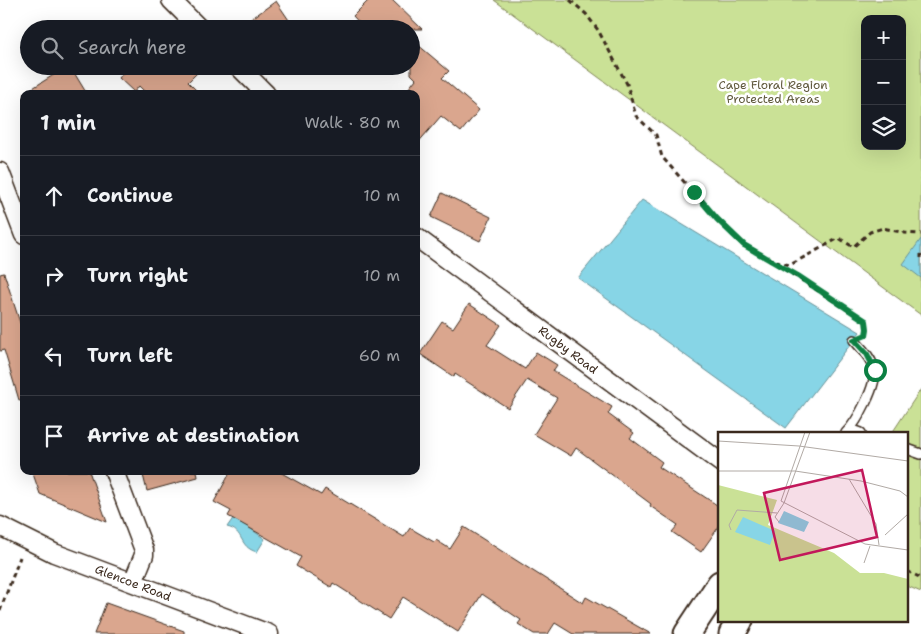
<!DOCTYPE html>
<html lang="en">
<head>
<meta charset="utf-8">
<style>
  body { margin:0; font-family:"Shantell Sans",sans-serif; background:#20242c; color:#f1f3f6 }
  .controls { position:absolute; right:15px; top:15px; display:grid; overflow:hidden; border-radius:10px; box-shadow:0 5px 20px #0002 }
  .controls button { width:45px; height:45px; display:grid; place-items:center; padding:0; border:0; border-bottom:1px solid #363941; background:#171b24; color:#f1f3f6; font:25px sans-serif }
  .stop { position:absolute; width:15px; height:15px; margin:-11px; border:4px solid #0b8043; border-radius:50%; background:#fff }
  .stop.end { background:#0b8043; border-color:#fff; box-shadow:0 1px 5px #0008 }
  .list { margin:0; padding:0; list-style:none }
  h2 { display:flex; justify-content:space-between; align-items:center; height:65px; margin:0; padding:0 20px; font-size:21px }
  h2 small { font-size:16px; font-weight:400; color:#9ea1a6 }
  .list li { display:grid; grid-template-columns:32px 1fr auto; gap:15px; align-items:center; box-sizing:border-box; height:80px; padding:0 20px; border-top:1px solid #363941 }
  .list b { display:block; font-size:19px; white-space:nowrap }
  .list em { font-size:16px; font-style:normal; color:#9ea1a6 }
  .icon { flex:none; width:28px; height:28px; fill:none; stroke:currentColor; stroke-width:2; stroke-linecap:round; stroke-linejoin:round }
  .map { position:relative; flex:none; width:921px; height:634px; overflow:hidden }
  .search { position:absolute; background:#171b24; box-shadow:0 5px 20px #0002; left:20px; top:20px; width:400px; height:55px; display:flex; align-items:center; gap:12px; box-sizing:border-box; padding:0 18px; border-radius:28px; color:#9ea1a6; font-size:19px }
  .panel { position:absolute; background:#171b24; box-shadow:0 5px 20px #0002; left:20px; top:90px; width:400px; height:385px; border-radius:10px }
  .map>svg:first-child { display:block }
  .green { fill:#cae196; stroke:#82865a; fill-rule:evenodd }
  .water { fill:#87d5e6; stroke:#699196 }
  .building { fill:#daa68e; stroke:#3b2a1e }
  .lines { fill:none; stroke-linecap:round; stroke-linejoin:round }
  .lane-casing { stroke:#3b2a1e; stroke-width:12 }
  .street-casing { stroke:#3b2a1e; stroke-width:21 }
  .secondary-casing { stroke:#3b2a1e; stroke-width:29 }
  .path { stroke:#3b2a1e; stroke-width:3; stroke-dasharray:5 4; stroke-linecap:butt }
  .lane { stroke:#fff; stroke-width:9 }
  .street { stroke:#fff; stroke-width:18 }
  .secondary { stroke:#fff; stroke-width:25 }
  .route { stroke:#0b8043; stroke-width:6 }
  .labels { text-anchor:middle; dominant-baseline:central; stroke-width:5; stroke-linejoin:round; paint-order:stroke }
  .park-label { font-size:12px; fill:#5f583c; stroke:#fff }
  .street-label { font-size:12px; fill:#3b2a1e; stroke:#fff }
  .inset-road { fill:none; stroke:#b1aaa5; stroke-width:1 }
  .view { fill:#c2185b; fill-opacity:0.15; stroke:#c2185b; stroke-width:2.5 }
  .inset-edge { fill:none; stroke:#3b2a1e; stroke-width:2.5 }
</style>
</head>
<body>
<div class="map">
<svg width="921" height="634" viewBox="0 0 921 634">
  <rect width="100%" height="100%" fill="#fff"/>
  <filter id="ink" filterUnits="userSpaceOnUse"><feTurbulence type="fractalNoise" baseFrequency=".02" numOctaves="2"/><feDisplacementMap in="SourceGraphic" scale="10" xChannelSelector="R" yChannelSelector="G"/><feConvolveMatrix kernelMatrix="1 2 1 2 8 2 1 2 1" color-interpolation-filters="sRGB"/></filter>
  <g filter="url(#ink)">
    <!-- green -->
    <g class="green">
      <path d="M494 0H921V315L891 293ZM865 19H902V146H865Z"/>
      <polygon points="921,389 921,592 907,586 907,433 892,433"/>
    </g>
    <!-- water -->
    <g class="water">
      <polygon points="642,200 860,332 786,428 578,278"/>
      <polygon points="921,239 921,278 903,264"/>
      <path d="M234 517 265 539 257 552C238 547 245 531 227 527Z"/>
    </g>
    <!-- building -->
    <g class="building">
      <polygon points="369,0 392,0 422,29 365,29 353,16"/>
      <polygon points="276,1 295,29 237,29"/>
      <polygon points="411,39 449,71 442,78 479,110 461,132 441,116 416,145 416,94 404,94 416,79 411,74"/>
      <polygon points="68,66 70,66 87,94 23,94"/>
      <polygon points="117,66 204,66 188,82 200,94 147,94 139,86 134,92 119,78 124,72"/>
      <polygon points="442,193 491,217 480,241 431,217"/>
      <polygon points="4,273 24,335 24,399 19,400 4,350 0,351 0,274"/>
      <polygon points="469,304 501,325 487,345 525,369 536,352 557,365 553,371 612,407 608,414 634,433 630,438 662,462 659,467 720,507 720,525 701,552 672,532 678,525 650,506 651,504 576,448 571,456 534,434 557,398 527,380 508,408 455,374 454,377 420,354 442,321 453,328"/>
      <polygon points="32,471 89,471 107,522 40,494"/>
      <polygon points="142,471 197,471 198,477 147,491"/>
      <polygon points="231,471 278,471 321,495 325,489 404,537 410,528 434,542 436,540 450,549 464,527 583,603 586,597 651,634 573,634 555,623 548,634 534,634 518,624 521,620 482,594 458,632 403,597 389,619 333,583 331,587 296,566 301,557 228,516 231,511 214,502"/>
      <polygon points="106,603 184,631 184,634 94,634"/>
    </g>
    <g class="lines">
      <!-- lane casing -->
      <g class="lane-casing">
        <g id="lane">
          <polyline points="850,429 861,433"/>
          <path d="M846 433C857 422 878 384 874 369 871 357 861 348 854 340"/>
          <polyline points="907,449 921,454"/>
        </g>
      </g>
      <!-- street casing -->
      <g class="street-casing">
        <g id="street">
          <polyline points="171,0 200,29"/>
          <polyline points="238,66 266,94"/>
          <polyline points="0,172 24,235"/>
          <polyline points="416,237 720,462"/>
          <polyline points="114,471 144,550 144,555 133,582"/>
          <polyline points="0,526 54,553 269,634"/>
        </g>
      </g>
      <!-- secondary casing -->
      <g class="secondary-casing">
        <g id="secondary">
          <polyline points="687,634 720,584"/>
          <polyline points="732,634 740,620"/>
        </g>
      </g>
      <!-- path -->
      <g class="path">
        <polyline points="570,0 586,14 598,30 627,84 636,116 656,135 662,157 717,219 744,245 775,262 790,265 839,238 853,247 870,232 883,228 905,233 921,234"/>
        <polyline points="921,254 921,258"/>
        <polyline points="777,264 866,321 867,329"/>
        <polyline points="907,571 921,578"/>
        <polyline points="0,611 20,557"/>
      </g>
      <!-- lane -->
      <use href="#lane" class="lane"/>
      <!-- street -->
      <use href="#street" class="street"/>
      <!-- secondary -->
      <use href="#secondary" class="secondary"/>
    </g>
  </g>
  <g class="lines" filter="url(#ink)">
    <!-- route -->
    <polyline class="route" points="694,192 717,219 744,245 798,276 866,321 867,329 866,335 854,340 867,354 875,370"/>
  </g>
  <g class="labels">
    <!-- park labels -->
    <g class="park-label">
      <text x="773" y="85">Cape Floral Region<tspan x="773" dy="14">Protected Areas</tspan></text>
    </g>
    <!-- street labels -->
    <g class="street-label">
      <text transform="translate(568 350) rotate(37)">Rugby Road</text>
      <text transform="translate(133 583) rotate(21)">Glencoe Road</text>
    </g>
  </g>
  <!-- overview -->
  <g transform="translate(718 432)">
    <rect width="190" height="190" fill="#fff"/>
    <path d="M0 53 59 68 50 93 116 121 142 141H166L190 147V190H0Z" fill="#cae196"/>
    <path d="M66 79 91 90 86 100 60 91ZM25 85 57 99 52 113 17 100Z" fill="#87d5e6"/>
    <path class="inset-road" d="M87 0 63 69 147 112 190 118M0 9 81 14 190 29M0 39H77L143 49 182 59 190 65M131 47 158 92 161 113M66 71 92 0M61 90 57 85 66 71M13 98 11 93 19 78 59 81M167 103 190 82M146 131 152 114"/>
    <path class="view" d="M144 38 159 105 62 128 46 61Z"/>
    <rect width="190" height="190" class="inset-edge"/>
  </g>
</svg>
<div class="controls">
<button>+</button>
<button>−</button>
<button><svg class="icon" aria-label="layers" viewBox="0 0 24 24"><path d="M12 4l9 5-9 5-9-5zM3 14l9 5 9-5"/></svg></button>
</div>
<div class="stop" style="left:875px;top:370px"></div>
<div class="stop end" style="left:694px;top:192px"></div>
<div class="search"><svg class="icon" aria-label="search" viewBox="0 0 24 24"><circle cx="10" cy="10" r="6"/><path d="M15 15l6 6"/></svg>Search here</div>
<section class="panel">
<h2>1 min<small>Walk · 80 m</small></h2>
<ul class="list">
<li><svg class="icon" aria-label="ahead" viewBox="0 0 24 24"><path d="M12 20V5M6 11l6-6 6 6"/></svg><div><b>Continue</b></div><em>10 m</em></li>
<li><svg class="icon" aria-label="right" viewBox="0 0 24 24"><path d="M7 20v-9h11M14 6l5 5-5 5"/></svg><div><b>Turn right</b></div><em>10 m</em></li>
<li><svg class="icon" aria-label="left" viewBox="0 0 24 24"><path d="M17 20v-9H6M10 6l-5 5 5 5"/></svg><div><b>Turn left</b></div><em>60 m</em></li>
<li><svg class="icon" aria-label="arrive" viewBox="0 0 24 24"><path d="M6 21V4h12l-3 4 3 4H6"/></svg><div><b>Arrive at destination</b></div></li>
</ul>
</section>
</div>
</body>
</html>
